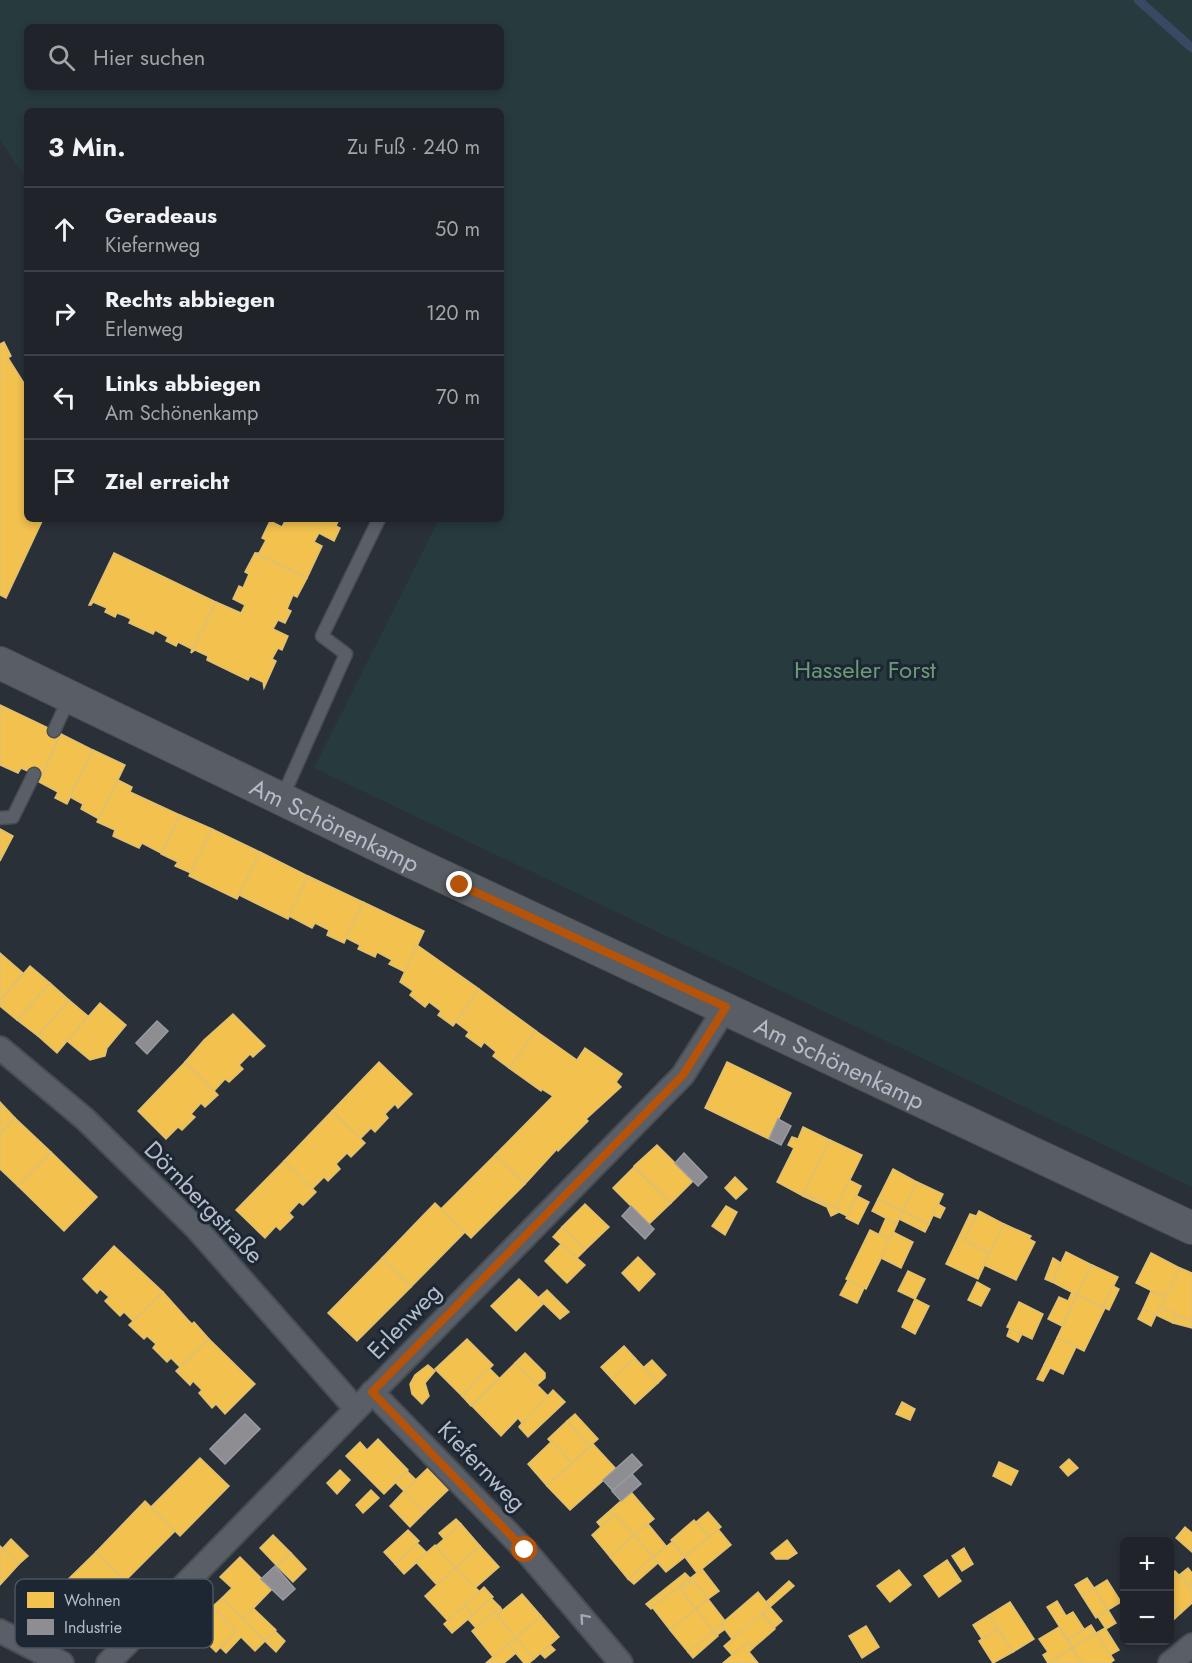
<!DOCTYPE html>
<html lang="de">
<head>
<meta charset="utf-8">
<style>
  body { margin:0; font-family:Jost,sans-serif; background:#282c32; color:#f1f3f6 }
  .controls { position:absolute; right:18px; bottom:18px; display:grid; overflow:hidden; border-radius:9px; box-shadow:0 3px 9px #0003 }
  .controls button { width:54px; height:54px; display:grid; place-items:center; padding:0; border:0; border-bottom:2px solid #3d4147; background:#20242a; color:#f1f3f6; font:30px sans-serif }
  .stop { position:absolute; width:18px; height:18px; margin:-14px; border:4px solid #b45309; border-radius:50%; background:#fff }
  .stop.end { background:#b45309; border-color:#fff; box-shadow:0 2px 6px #0008 }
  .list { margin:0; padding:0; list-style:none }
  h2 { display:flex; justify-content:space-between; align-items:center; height:78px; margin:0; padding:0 24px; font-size:26px }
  h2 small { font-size:20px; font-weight:400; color:#a2a4a8 }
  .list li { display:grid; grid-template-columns:39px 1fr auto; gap:18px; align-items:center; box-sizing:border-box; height:84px; padding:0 24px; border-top:2px solid #3d4147 }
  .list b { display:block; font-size:22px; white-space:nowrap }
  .list p { margin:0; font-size:20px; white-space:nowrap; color:#a2a4a8 }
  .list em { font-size:20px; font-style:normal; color:#a2a4a8 }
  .icon { flex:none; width:33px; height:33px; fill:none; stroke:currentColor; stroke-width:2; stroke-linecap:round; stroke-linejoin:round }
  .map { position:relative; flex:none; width:1192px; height:1663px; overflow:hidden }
  .search { position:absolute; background:#20242a; box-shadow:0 3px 9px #0003; left:24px; top:24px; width:480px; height:66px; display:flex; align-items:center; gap:15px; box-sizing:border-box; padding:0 21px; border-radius:9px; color:#a2a4a8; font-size:22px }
  .panel { position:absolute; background:#20242a; box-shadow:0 3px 9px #0003; left:24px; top:108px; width:480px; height:414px; border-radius:9px }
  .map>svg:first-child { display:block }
  .green { fill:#273a3e; fill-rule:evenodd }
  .homes { fill:#f2c14e; stroke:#dfc073; stroke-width:1.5 }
  .industry { fill:#8d8d92; stroke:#999ba2; stroke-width:1.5 }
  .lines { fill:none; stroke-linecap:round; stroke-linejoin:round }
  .stream { stroke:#384963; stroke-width:9 }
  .lane-casing { stroke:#484c53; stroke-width:15 }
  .street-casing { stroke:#484c53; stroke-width:26 }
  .secondary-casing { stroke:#484c53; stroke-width:34 }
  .lane { stroke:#5a5e66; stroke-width:12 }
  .street { stroke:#5a5e66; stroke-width:22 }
  .secondary { stroke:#595d64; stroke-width:32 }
  .oneway { stroke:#a2a9b5 }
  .route { stroke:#b45309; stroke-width:8 }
  .labels { text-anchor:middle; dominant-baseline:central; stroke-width:6; stroke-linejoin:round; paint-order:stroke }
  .park-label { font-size:24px; fill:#6b9a76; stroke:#1d2633 }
  .street-label { font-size:24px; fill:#b4bcc9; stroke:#1d2633 }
  .key { fill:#1d2633; stroke:#4a5360; stroke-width:1.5 }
  .key-label { font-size:16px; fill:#b4bcc9 }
</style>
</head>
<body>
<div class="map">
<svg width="1192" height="1663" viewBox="0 0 1192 1663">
  <rect width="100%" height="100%" fill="#2a3038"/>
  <!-- green -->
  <path class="green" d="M0 0H1192V1187L314 768 439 519H501V111H27V180L0 140ZM27 27H501V87H27Z"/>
  <!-- homes -->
  <g class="homes">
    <polygon points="4,342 11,356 8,358 27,388 27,519 43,519 6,598 0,595 0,344"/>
    <polygon points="286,519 339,519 336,526 340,528 334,541 319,533 314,542 322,546 307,578 255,553 259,553 266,540 262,538 270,521 282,527"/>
    <polygon points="114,553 216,602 191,653 192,649 178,642 176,646 166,641 168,637 155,630 153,634 129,623 131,619 125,616 117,613 115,617 105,612 107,608 93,602 91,605 89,605"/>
    <polygon points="255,553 307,578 297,597 293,595 287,609 291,611 285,623 278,620 273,629 288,636 282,650 278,648 272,659 276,661 264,688 263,682 250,676 248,680 207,660 208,656 195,650 191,653 216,602 241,613 245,605 233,599 239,586 243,588 249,574 245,572"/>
    <polygon points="0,705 61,734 41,777 21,768 18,773 0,765"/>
    <polygon points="61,734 93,750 67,804 55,798 58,792 39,782"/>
    <polygon points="93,750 125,765 99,819 81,809 83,804 70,797"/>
    <polygon points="118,780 132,787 130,792 180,815 161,853 142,843 139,848 113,836 115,830 97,822"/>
    <polygon points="180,815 212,829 191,873 175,866 178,862 161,854"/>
    <polygon points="0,829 13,836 0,861"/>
    <polygon points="212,829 260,852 237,899 189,876"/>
    <polygon points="260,852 308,876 288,919 239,895"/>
    <polygon points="308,876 363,902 344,943 327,935 329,930 315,923 312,928 289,916"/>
    <polygon points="363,902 424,931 405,972 389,964 392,960 377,952 375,957 358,949 360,945 346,938"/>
    <polygon points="417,945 479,989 453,1026 438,1015 441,1011 429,1002 425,1007 410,995 413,991 400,982"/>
    <polygon points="0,953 23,973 0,1001"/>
    <polygon points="30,966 50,983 17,1020 0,1006 0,1001"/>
    <polygon points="50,983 69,1000 38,1036 17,1020"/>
    <polygon points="479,989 536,1031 509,1068 493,1056 496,1052 484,1042 481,1047 466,1036 469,1032 456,1022"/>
    <polygon points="69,1000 88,1016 57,1053 38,1036"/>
    <polygon points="100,1003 126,1025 107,1048 105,1056 90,1060 67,1041"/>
    <polygon points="233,1014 265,1046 253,1057 250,1054 239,1065 243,1069 229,1082 225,1079 214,1091 185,1062 204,1040"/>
    <polygon points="536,1031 577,1060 585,1048 622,1074 616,1082 621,1087 586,1119 588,1121 558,1151 557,1149 525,1184 495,1155 553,1096 542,1089 541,1091 509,1068"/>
    <polygon points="185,1062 218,1095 205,1107 201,1103 191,1114 195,1117 182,1130 178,1127 166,1139 138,1111"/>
    <polygon points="379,1062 412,1094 398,1108 395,1104 385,1114 388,1118 375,1132 371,1128 360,1139 332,1111"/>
    <polygon points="727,1062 791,1093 769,1139 705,1108"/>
    <polygon points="0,1102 15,1118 0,1134"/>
    <polygon points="332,1111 365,1143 351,1157 347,1153 336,1164 340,1169 328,1181 324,1177 312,1189 284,1161"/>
    <polygon points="15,1118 51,1152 18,1186 0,1169 0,1134"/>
    <polygon points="803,1127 830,1140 803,1196 777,1182 794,1148 788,1145 792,1137 798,1139"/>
    <polygon points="830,1140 862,1155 836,1208 804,1193"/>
    <polygon points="657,1145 693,1181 671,1203 634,1166"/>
    <polygon points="51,1152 97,1197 64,1231 18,1186"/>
    <polygon points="495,1155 525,1184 471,1238 441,1209"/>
    <polygon points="284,1161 316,1192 303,1205 299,1202 289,1213 293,1217 280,1230 276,1226 265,1238 236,1210"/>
    <polygon points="634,1167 671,1203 649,1224 613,1188"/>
    <polygon points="893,1169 917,1182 903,1211 878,1199"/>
    <polygon points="735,1177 747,1189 736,1199 725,1188"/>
    <polygon points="849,1180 861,1186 847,1216 839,1212 837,1205"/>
    <polygon points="917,1182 943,1194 929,1224 903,1211"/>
    <polygon points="804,1193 836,1208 837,1205 839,1212 831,1216 827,1207 803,1196"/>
    <polygon points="857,1196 869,1202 858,1224 846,1218"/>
    <polygon points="878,1199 903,1211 897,1224 872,1211"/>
    <polygon points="435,1203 465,1232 411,1287 382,1258"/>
    <polygon points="585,1204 609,1227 585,1250 562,1227"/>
    <polygon points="938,1204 945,1208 940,1218 933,1215"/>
    <polygon points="726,1206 737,1212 725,1235 712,1226"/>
    <polygon points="903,1211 929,1224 925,1232 899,1219"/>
    <polygon points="979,1211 1004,1224 990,1253 964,1241"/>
    <polygon points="970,1214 976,1216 964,1241 990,1253 978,1279 946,1264"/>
    <polygon points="886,1218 897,1224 890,1240 879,1234"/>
    <polygon points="1004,1224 1031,1236 1029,1239 1035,1242 1016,1280 984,1265"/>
    <polygon points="562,1227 585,1250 577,1258 553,1237"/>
    <polygon points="870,1230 890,1240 866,1289 846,1279"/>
    <polygon points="893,1232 913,1242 901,1268 881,1258"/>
    <polygon points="561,1244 585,1265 567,1283 545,1261"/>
    <polygon points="114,1246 163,1292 133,1321 124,1312 120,1316 105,1301 109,1297 100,1289 97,1293 83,1279"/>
    <polygon points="1066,1252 1092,1265 1077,1295 1052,1282"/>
    <polygon points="1151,1253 1180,1268 1166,1298 1136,1283"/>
    <polygon points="638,1257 655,1274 639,1291 622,1273"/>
    <polygon points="382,1258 411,1287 357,1341 328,1313"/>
    <polygon points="1053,1258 1061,1263 1052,1282 1045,1279"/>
    <polygon points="1092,1265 1118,1277 1103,1307 1077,1295"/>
    <polygon points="1180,1268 1192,1273 1192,1322 1160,1307"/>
    <polygon points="908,1271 925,1279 915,1299 898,1291"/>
    <polygon points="519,1279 544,1303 516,1331 491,1306"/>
    <polygon points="848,1280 864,1288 857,1303 840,1295"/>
    <polygon points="977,1282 990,1289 981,1306 968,1300"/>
    <polygon points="1113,1286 1119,1289 1109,1310 1103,1307"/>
    <polygon points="547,1290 569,1312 560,1319 538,1298"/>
    <polygon points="1151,1291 1165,1297 1156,1315 1143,1309"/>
    <polygon points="163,1292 188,1320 192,1324 194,1322 209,1339 180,1367 171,1358 167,1362 153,1348 156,1344 147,1336 144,1339 129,1325"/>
    <polygon points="1072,1292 1077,1295 1062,1326 1048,1319 1059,1297 1068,1301"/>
    <polygon points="1077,1295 1105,1308 1084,1351 1057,1338"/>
    <polygon points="915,1299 929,1306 915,1334 902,1327"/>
    <polygon points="1019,1302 1043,1314 1032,1339 1007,1327"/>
    <polygon points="1160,1307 1177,1315 1173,1323 1156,1315"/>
    <polygon points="1143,1309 1156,1315 1151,1326 1138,1319"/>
    <polygon points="1177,1315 1192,1322 1192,1328 1173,1323"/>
    <polygon points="1010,1328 1022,1334 1018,1342 1007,1336"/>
    <polygon points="1057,1338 1076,1347 1063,1374 1044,1365"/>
    <polygon points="209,1339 255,1384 225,1414 216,1404 212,1408 199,1393 202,1390 193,1381 190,1385 176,1371"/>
    <polygon points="467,1339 493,1365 462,1396 435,1369"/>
    <polygon points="624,1346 635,1358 612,1379 601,1367"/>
    <polygon points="525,1353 545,1373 545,1378 537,1385 515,1363"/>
    <polygon points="635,1358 658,1383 635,1404 612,1379"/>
    <polygon points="652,1360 666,1375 658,1383 644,1367"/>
    <polygon points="515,1363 549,1397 519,1427 522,1423 518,1418 501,1436 472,1406"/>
    <polygon points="428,1365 435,1371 425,1383 429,1396 422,1404 412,1394 410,1384 415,1375"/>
    <polygon points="1044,1365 1050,1368 1043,1381 1037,1379"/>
    <polygon points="489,1368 499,1378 471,1406 462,1396"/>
    <polygon points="553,1390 565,1402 528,1437 519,1427"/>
    <polygon points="902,1402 915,1409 910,1420 896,1414"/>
    <polygon points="575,1414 598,1439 590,1446 567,1421"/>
    <polygon points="567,1421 590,1446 572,1463 548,1439"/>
    <polygon points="378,1439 408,1470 384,1494 346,1456 360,1442 367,1450"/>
    <polygon points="552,1441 572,1463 547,1486 528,1464"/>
    <polygon points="593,1444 616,1469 570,1510 547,1486"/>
    <polygon points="200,1458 229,1486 180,1536 151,1507"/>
    <polygon points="1069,1459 1078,1468 1068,1476 1060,1467"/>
    <polygon points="999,1462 1018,1471 1011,1485 993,1476"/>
    <polygon points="428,1468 449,1489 425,1512 404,1491"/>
    <polygon points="340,1470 350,1480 337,1494 327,1483"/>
    <polygon points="407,1471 416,1480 404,1491 396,1483"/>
    <polygon points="371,1490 379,1498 363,1513 356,1505"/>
    <polygon points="404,1491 425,1512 410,1527 390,1506"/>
    <polygon points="631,1492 654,1519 634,1535 615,1514 601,1527 597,1522"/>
    <polygon points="145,1501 175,1531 125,1581 96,1552"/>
    <polygon points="708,1512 721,1527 709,1537 696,1522"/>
    <polygon points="615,1514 634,1535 610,1557 592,1535"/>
    <polygon points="456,1519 461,1524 444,1539 439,1533"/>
    <polygon points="694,1520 709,1537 685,1557 671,1540"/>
    <polygon points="461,1524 480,1546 455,1568 436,1546"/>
    <polygon points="648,1524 666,1546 653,1557 634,1535"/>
    <polygon points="1185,1527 1192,1533 1192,1552 1176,1538"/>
    <polygon points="718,1529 731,1545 697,1573 685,1557"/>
    <polygon points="408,1530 419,1541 395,1564 384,1552"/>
    <polygon points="273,1535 291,1553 277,1566 260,1548"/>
    <polygon points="634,1535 653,1557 628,1579 610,1557"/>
    <polygon points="11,1539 28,1556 19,1564 3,1548"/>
    <polygon points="787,1540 797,1553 788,1559 776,1559 771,1553"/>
    <polygon points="672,1542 685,1557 666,1572 653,1557"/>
    <polygon points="417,1543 427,1553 404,1574 395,1564"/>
    <polygon points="435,1545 455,1568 437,1585 416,1562"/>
    <polygon points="0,1546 19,1564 0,1585"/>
    <polygon points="480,1546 499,1567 474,1589 455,1568"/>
    <polygon points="964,1548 973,1564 962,1571 952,1556"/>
    <polygon points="96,1552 125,1581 76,1630 46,1601"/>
    <polygon points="291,1553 306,1569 293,1582 277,1566"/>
    <polygon points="240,1557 272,1589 243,1619 222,1598 232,1588 220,1577"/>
    <polygon points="653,1557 658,1563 634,1584 628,1579"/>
    <polygon points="947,1560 961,1581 939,1597 924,1576"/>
    <polygon points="455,1568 480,1592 448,1621 425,1596"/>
    <polygon points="1188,1568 1192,1573 1192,1589 1179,1575"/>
    <polygon points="702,1569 719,1591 708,1599 693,1580 681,1590 679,1587"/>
    <polygon points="899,1570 911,1585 890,1602 877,1586"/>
    <polygon points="1175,1571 1192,1589 1192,1603 1181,1613 1170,1599 1170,1576"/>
    <polygon points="685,1573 690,1578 651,1609 646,1604"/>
    <polygon points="1087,1578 1094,1588 1082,1596 1075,1585"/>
    <polygon points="693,1580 708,1599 696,1609 681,1590"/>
    <polygon points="1107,1580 1121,1602 1108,1610 1094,1588"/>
    <polygon points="789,1581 794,1586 770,1607 766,1602"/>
    <polygon points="484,1587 493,1597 473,1615 465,1605"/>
    <polygon points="679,1587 696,1609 670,1630 652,1607"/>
    <polygon points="1094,1588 1108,1610 1096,1618 1082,1596"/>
    <polygon points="758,1592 770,1607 732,1639 721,1624"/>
    <polygon points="522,1594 541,1616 516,1638 497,1615"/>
    <polygon points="222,1598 265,1641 255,1651 241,1637 226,1653 220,1647 236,1631 212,1607"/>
    <polygon points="491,1598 500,1607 476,1628 468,1619"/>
    <polygon points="708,1599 725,1621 713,1631 696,1609"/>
    <polygon points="1170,1599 1181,1613 1170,1623"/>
    <polygon points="1057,1601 1066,1616 1073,1612 1084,1629 1068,1640 1047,1607"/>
    <polygon points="1010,1602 1034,1639 1013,1652 989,1615"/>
    <polygon points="465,1605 473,1615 452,1633 444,1624"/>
    <polygon points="212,1607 236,1631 216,1652 192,1628"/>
    <polygon points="500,1607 502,1610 497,1615 516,1638 493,1657 472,1631"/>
    <polygon points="770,1607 782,1621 774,1628 763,1613"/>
    <polygon points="253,1608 276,1630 265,1641 243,1619"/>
    <polygon points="696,1609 714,1632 688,1652 670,1630"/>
    <polygon points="1108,1610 1116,1623 1106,1629 1098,1617"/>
    <polygon points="762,1613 775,1629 753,1648 748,1642 732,1655 724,1646"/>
    <polygon points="989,1615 998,1629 982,1639 973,1625"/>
    <polygon points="541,1616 559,1637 534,1659 516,1638"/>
    <polygon points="721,1624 725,1629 717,1635 713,1631"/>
    <polygon points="1091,1625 1096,1633 1072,1648 1068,1640"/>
    <polygon points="866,1626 879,1647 862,1658 849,1636"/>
    <polygon points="1059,1627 1072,1648 1048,1663 1043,1655 1048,1652 1039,1639"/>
    <polygon points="1105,1628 1119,1650 1110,1655 1096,1633"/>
    <polygon points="998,1629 1013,1652 993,1663 979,1641"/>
    <polygon points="275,1631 285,1641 276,1652 265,1641"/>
    <polygon points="714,1632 718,1636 693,1658 688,1652"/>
    <polygon points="1096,1633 1114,1660 1110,1663 1082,1663 1072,1648"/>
    <polygon points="516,1638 534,1659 529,1663 524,1663 508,1644"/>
    <polygon points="748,1642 753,1648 749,1652 758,1663 723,1663"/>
    <polygon points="508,1644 516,1653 504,1663 486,1663"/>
    <polygon points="550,1645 555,1650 545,1658 540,1653"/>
    <polygon points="1072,1648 1082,1663 1049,1663"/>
  </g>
  <!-- industry -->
  <g class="industry">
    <polygon points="157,1021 168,1031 147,1054 136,1043"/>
    <polygon points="778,1119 791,1126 781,1145 769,1139"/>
    <polygon points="684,1153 707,1177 698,1186 675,1163"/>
    <polygon points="631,1206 654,1229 645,1239 622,1216"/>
    <polygon points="245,1414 260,1429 225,1464 210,1449"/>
    <polygon points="632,1454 642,1465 613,1491 603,1480"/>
    <polygon points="632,1474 641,1484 621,1501 612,1491"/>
    <polygon points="275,1566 295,1589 283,1600 261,1579"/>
  </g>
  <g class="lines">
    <!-- stream -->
    <polyline class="stream" points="1138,0 1192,48"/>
    <!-- lane casing -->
    <g class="lane-casing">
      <g id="lane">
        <polyline points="54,731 69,698"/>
        <polyline points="282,798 346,654 322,636 379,519"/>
        <polyline points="0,818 13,817 34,774"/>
      </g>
    </g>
    <!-- street casing -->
    <g class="street-casing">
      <g id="street">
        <polyline points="0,1048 85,1119 196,1228 356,1409"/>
        <polyline points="372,1392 525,1550 621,1663"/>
        <polyline points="0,1631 62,1663"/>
        <polyline points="108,1663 683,1075 726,1007"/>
        <polyline points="1170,1663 1192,1645"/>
      </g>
    </g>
    <!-- secondary casing -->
    <g class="secondary-casing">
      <g id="secondary">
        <path id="s1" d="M0 663 412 862 1192 1228"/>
      </g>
    </g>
    <!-- lane -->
    <use href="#lane" class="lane"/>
    <!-- street -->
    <use href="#street" class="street"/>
    <!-- secondary -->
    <use href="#secondary" class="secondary"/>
  </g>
  <!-- one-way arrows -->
  <defs><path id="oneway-chevron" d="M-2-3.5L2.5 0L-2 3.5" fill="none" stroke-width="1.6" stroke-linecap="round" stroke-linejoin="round" transform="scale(1.5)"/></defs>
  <use class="oneway" href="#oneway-chevron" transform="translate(584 1618) rotate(-131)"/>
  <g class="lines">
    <!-- route -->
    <polyline class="route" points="460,885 726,1007 683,1075 372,1392 525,1550"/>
  </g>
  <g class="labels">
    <!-- park labels -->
    <g class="park-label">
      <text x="865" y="669">Hasseler Forst</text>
    </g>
    <!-- street labels -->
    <g class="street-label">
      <text stroke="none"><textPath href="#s1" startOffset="372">Am Schönenkamp</textPath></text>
      <text stroke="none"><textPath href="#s1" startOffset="930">Am Schönenkamp</textPath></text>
      <text transform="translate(204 1202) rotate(46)">Dörnbergstraße</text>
      <text transform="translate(404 1321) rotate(-46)">Erlenweg</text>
      <text transform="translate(482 1466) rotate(46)">Kiefernweg</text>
    </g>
  </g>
  <!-- legend -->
  <rect x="15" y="1579" width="198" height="69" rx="9" class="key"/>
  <rect x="27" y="1592" width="27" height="16" fill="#f2c14e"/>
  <rect x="27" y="1619" width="27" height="16" fill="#8d8d92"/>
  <g class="key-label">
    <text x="64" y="1606">Wohnen</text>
    <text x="64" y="1633">Industrie</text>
  </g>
</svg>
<div class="controls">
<button>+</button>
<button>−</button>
</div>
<div class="stop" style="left:525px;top:1550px"></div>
<div class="stop end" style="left:460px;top:885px"></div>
<div class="search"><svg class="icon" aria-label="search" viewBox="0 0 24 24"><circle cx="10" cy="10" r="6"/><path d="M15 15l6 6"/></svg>Hier suchen</div>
<section class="panel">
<h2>3 Min.<small>Zu Fuß · 240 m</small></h2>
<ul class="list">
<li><svg class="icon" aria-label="ahead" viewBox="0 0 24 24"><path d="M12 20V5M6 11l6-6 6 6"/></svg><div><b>Geradeaus</b><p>Kiefernweg</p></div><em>50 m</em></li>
<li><svg class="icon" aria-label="right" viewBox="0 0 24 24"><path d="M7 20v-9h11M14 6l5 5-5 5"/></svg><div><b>Rechts abbiegen</b><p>Erlenweg</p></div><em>120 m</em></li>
<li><svg class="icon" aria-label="left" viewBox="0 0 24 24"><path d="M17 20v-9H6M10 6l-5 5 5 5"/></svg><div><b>Links abbiegen</b><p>Am Schönenkamp</p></div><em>70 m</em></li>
<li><svg class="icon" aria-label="arrive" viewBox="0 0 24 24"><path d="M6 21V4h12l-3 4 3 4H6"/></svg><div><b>Ziel erreicht</b></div></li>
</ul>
</section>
</div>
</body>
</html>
